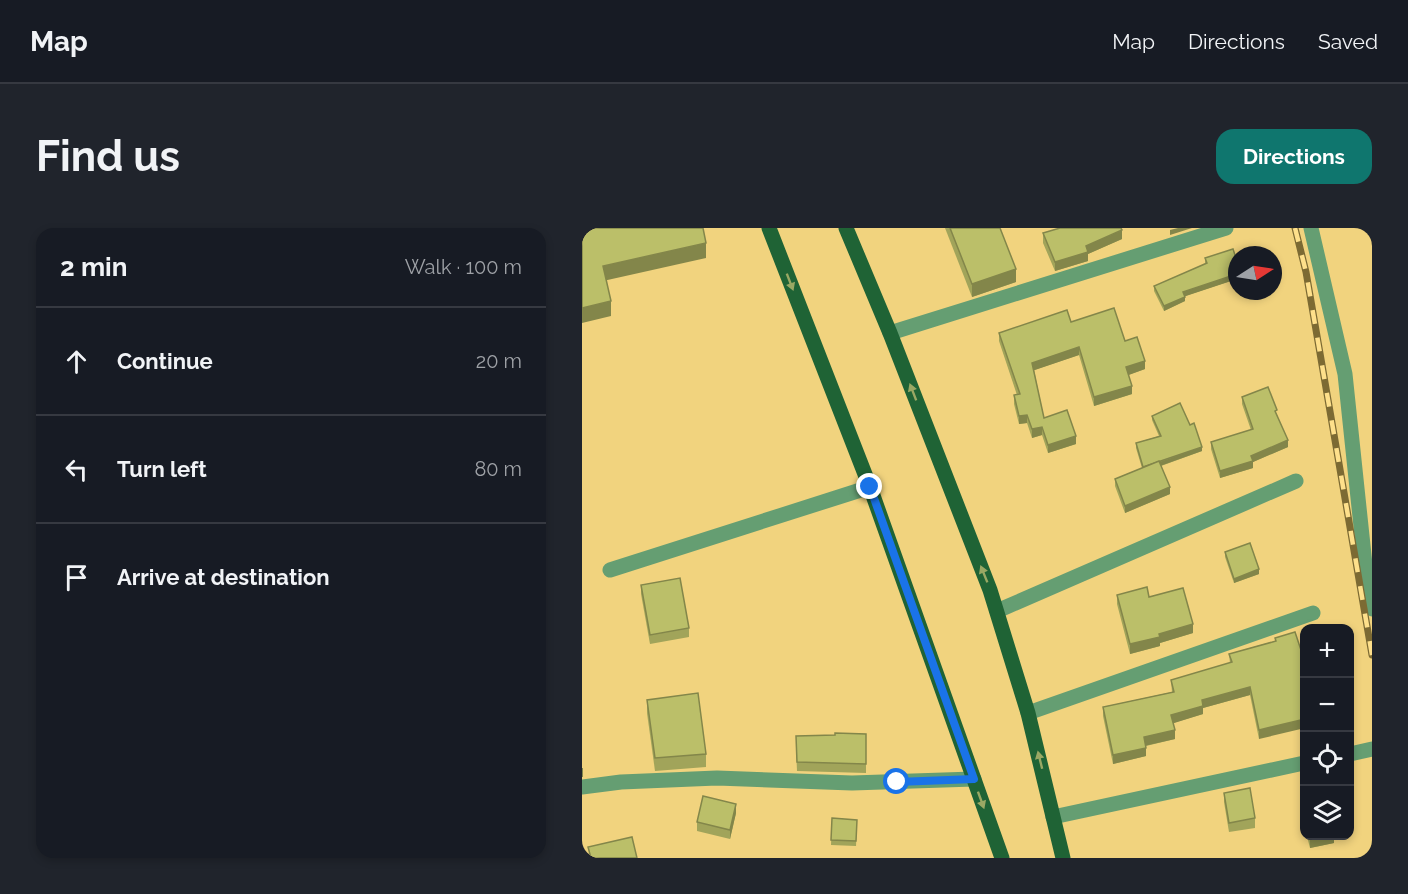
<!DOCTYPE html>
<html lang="en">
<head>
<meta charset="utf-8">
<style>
  body { margin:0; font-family:Raleway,sans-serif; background:#20242c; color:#f1f3f6 }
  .controls { position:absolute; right:18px; bottom:18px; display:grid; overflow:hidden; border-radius:12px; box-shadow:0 3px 9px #0003 }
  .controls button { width:54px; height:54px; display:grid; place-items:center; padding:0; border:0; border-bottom:2px solid #363941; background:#171b24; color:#f1f3f6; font:30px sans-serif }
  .compass { position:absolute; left:646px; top:18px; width:54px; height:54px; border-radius:50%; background:#171b24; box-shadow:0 3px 9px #0003; rotate:78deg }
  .stop { position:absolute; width:18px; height:18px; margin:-14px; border:4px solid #1a73e8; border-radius:50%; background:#fff }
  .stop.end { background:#1a73e8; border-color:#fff; box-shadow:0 2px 6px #0008 }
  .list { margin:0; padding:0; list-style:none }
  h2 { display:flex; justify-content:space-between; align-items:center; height:78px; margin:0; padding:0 24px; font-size:26px }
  h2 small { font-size:20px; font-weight:400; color:#9ea1a6 }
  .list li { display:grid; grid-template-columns:39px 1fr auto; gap:18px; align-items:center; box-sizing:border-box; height:108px; padding:0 24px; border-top:2px solid #363941 }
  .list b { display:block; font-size:22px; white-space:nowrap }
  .list em { font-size:20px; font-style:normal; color:#9ea1a6 }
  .icon { flex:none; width:33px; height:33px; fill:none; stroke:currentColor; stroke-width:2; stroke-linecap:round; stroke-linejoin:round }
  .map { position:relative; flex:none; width:790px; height:630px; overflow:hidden; border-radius:18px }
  header { display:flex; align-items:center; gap:36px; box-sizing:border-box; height:84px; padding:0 30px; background:#171b24; border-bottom:2px solid #363941 }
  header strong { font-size:28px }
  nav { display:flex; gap:33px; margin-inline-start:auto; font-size:21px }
  .intro { display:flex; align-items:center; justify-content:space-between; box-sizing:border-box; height:144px; padding:0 36px }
  h1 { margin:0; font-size:42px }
  .button { padding:15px 27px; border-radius:18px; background:#0f766e; color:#fff; font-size:21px; font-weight:700 }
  main { display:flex; gap:36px; padding:0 36px }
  aside { flex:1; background:#171b24; border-radius:18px; box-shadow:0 3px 9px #0003 }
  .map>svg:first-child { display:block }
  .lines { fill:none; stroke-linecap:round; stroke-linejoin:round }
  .minor { stroke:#659e72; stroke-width:15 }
  .major { stroke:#1f6335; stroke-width:15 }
  .rail-casing { stroke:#7c6a33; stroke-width:7 }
  .rail { stroke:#fee08b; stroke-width:4.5; stroke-dasharray:14; stroke-linecap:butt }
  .wall { fill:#a1a45a }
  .shaded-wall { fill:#83864a }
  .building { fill:#bbbf69; stroke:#83864a; stroke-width:1.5 }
  .oneway { fill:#9aa864 }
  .route { stroke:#1a73e8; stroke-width:8 }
</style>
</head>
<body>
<header>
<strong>Map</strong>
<nav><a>Map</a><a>Directions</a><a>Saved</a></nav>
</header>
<div class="intro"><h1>Find us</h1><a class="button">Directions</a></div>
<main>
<aside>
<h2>2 min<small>Walk · 100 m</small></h2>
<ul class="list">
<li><svg class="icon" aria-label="ahead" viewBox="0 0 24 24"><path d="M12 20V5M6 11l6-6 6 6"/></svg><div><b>Continue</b></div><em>20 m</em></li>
<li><svg class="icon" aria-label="left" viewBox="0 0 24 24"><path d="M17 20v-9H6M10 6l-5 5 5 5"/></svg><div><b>Turn left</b></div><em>80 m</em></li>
<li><svg class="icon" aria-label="arrive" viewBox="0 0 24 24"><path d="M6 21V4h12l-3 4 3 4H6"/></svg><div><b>Arrive at destination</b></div></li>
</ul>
</aside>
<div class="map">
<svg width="790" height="630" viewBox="0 0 790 630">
  <rect width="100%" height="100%" fill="#f1d37e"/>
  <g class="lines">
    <!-- minor -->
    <g class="minor">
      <polyline points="729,0 763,146 784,346 790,381"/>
      <polyline points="308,105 644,0"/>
      <polyline points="28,342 288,259"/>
      <polyline points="415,383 714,253"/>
      <polyline points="446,485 731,385"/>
      <polyline points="768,526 790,521"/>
      <polyline points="0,559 39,554 135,550 270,555 392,551"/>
      <polyline points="471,589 722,535"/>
    </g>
    <!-- major -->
    <g class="major">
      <polyline points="187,0 288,259 420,630"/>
      <polyline points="264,0 308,105 408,362 446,485 481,630"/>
    </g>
    <!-- rail casing -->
    <g class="rail-casing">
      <polyline id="rail" points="713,0 724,44 790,427"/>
    </g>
    <!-- rail -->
    <use href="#rail" class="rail"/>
  </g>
  <!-- wall -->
  <g class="wall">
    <polygon points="363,0 418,0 434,54 390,69"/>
    <polygon points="461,5 540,11 506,26 506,33 473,43 461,15"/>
    <polygon points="623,30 655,51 603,68 603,73 582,83 572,63 572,58 623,36"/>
    <polygon points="489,94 543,113 563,141 546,147 550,166 512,178 497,127 452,142 462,190 494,216 466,225 460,207 450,210 445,195 437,196 432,176 432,167 435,167 417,113 417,105"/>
    <polygon points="660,169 695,187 706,219 671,234 671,240 638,250 629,221 629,214 669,202 660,176"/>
    <polygon points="570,188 620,223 579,238 588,266 543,285 533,258 533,251 560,240 554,220 554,215 577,208 570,192"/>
    <polygon points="643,324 677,346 652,355 643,329"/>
    <polygon points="59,357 107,400 107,409 68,416 59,366"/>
    <polygon points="535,367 567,369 611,405 578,415 578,418 548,426 535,376"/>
    <polygon points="713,404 677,511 668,467 621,480 621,486 591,495 593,511 564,518 564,528 531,536 521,488 521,479 590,464 589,452 648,435 647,426 693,413 693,410"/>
    <polygon points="65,472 124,526 124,539 73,543 65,485"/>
    <polygon points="284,506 284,545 215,543 214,518"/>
    <polygon points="642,565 673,590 673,600 647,604 642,574"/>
    <polygon points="720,577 723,577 723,596 720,586"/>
    <polygon points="154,585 148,611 115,603 115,594"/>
    <polygon points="250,590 275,592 274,618 249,617"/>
    <polygon points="725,608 752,608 752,615 728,620"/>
  </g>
  <!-- shaded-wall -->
  <g class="shaded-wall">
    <polygon points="596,0 610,0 588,7 588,2"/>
    <polygon points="540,2 540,11 506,26 506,33 473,43 473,34 504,18"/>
    <polygon points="124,15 124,30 21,53 21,38"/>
    <polygon points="434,41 434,54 390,69 390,56"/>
    <polygon points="655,46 655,51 601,69 601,64"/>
    <polygon points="603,69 603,73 582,83 582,78"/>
    <polygon points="29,73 29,88 0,95 0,80"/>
    <polygon points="497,119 497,127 450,143 450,135"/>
    <polygon points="563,133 563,141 544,148 544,139"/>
    <polygon points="550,158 550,166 512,178 512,169"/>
    <polygon points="445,187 445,195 437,196 437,188"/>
    <polygon points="460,199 460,207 450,210 450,201"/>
    <polygon points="494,208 494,216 466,225 466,217"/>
    <polygon points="706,212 706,219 671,234 671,240 638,250 638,243 669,228"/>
    <polygon points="620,219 620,223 561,244 561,240"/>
    <polygon points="588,259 588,266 543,285 543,278"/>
    <polygon points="677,341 677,346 652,355 652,351"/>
    <polygon points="611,396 611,405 578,415 578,418 548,426 548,416 577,406"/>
    <polygon points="668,459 668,467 621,480 621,486 589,496 589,487 620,472"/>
    <polygon points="723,491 723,500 677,511 677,502"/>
    <polygon points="593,502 593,511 562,518 562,509"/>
    <polygon points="564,520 564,528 531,536 531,527"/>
    <rect x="0" y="540" width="1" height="9"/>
    <polygon points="154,576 154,585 148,611 148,602"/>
    <polygon points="744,608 752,608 752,615 728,620 728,611"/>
  </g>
  <!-- building -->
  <g class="building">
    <polygon points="0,0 121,0 124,15 21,38 29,73 0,80"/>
    <polygon points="368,0 418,0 434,41 390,56"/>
    <polygon points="478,0 539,0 540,2 504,18 506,24 473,34 461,5"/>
    <polygon points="651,21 655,33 655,46 601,64 603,69 582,78 572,58 625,35 623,30"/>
    <polygon points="532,80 543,113 555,109 563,133 544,139 550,158 512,169 497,119 450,135 462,190 485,182 494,208 466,217 460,199 450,201 445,187 437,188 432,167 438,166 417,105 485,82 489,94"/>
    <polygon points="686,159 695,182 693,183 706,212 669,228 671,233 638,243 629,214 671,201 660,169"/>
    <polygon points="598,175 608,197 612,195 620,219 561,239 554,215 579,208 570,188"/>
    <polygon points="577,233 588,259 543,278 533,251"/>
    <polygon points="668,315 677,341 652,351 643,324"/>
    <polygon points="98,350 107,400 68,407 59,357"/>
    <polygon points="565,359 567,369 601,360 611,396 577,406 578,409 548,416 535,367"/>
    <polygon points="713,404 723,434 723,491 677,502 668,459 620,472 621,478 589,487 593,502 562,509 564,520 531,527 521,479 592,464 589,452 650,434 647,426 694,413 693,410"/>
    <polygon points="116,465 124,526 73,530 65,472"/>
    <polygon points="253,505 284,506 284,536 215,534 214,508 253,507"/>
    <polygon points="668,560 673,590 647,595 642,565"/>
    <polygon points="121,568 154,576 148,602 115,594"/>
    <polygon points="250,590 275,592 274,613 249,612"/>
    <polygon points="727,608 744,608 728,611"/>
    <polygon points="50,609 55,630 9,630 6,619"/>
  </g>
  <!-- one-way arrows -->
  <defs><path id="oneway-solid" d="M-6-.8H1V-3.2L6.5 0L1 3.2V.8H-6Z" transform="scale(1.5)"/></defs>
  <g class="oneway">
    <use href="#oneway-solid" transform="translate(208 54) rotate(69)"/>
    <use href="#oneway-solid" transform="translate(331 164) rotate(-111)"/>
    <use href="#oneway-solid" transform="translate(402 346) rotate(-112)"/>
    <use href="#oneway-solid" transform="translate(458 532) rotate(-104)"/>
    <use href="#oneway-solid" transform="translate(399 572) rotate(70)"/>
  </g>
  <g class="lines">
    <!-- route -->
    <polyline class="route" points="288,259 392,551 315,554"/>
  </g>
</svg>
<div class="controls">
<button>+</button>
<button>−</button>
<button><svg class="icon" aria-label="locate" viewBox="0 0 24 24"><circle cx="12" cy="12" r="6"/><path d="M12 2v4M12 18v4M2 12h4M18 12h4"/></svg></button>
<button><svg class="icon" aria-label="layers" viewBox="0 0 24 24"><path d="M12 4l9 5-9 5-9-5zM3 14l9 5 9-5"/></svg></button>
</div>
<svg class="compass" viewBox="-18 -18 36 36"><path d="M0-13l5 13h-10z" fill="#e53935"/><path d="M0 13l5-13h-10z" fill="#9ea1a6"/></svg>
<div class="stop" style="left:315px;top:554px"></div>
<div class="stop end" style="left:288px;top:259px"></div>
</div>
</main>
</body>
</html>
